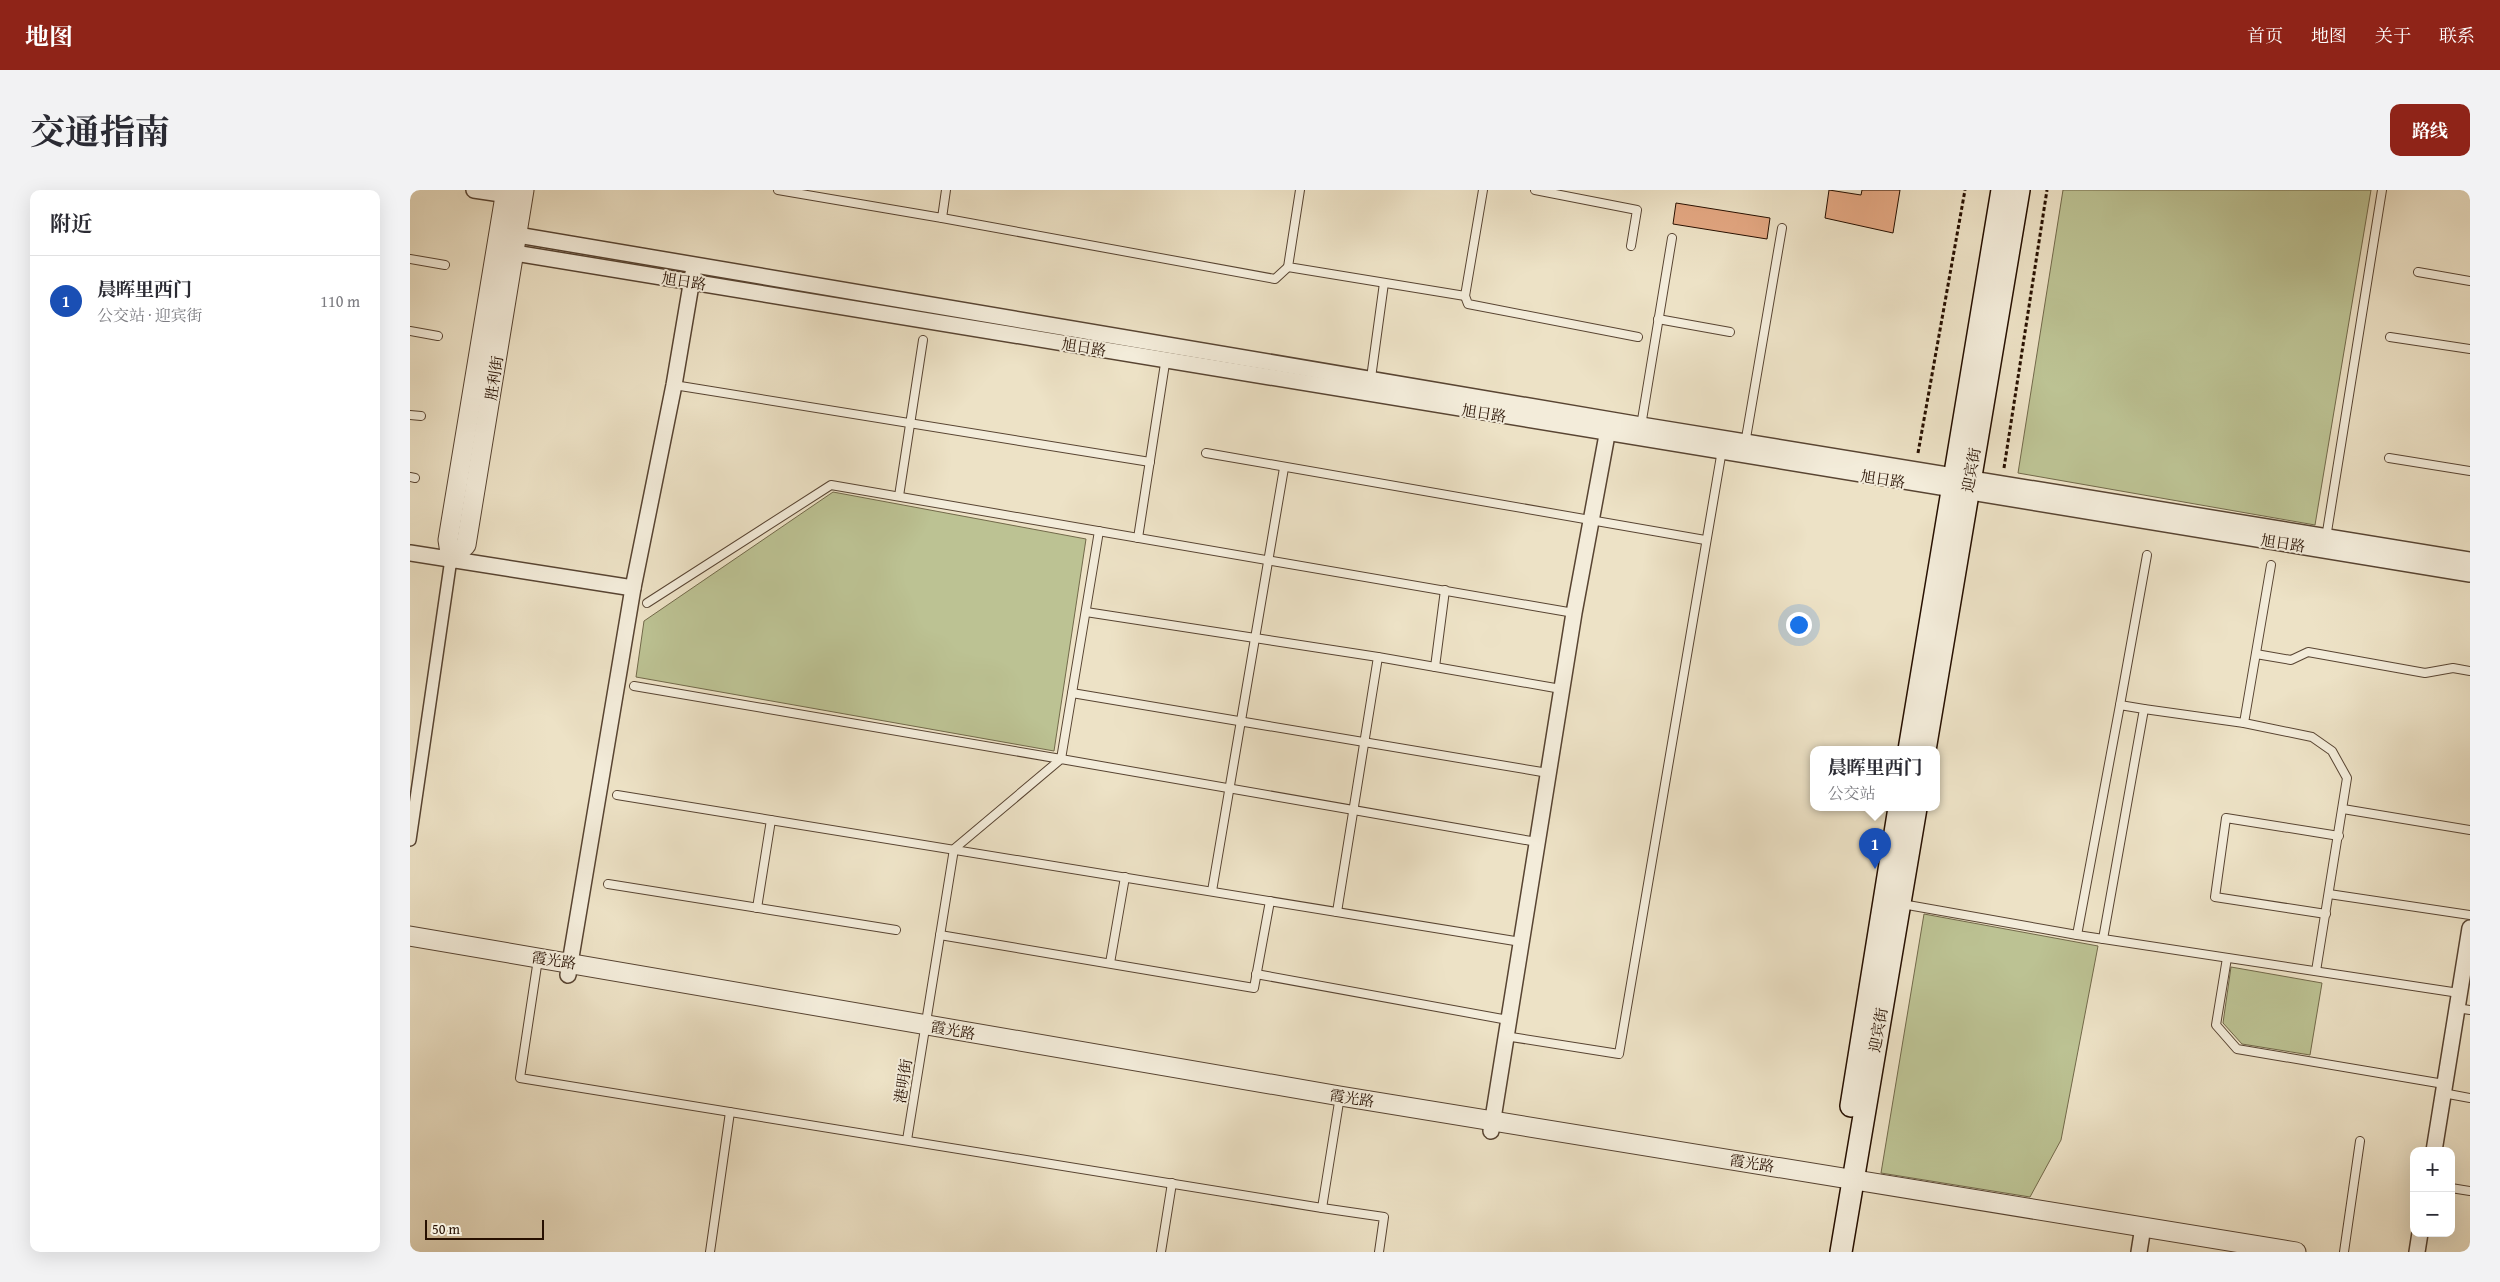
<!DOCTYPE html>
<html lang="zh">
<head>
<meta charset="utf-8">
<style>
  body { margin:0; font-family:"Gentium Book Plus","Noto Serif SC",serif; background:#f2f2f3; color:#2b2b33 }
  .controls { position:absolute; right:15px; bottom:15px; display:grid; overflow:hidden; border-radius:10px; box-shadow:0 5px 20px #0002 }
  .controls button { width:45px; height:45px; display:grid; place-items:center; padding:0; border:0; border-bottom:1px solid #e1e1e2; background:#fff; color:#2b2b33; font:25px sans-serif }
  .scale { position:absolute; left:15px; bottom:12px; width:119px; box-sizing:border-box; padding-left:5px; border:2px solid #271001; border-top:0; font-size:14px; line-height:18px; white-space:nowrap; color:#271001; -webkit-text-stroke:4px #f3ecda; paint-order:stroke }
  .you { position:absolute; left:1388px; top:434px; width:18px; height:18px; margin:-12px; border:4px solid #fff; border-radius:50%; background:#1a73e8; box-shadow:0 0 0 8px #1a73e833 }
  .badge { display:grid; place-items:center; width:32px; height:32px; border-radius:50%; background:#8f2418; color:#fff; font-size:16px; font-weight:700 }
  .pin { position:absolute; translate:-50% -41px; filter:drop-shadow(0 1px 2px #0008) }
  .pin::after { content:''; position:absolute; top:26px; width:18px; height:15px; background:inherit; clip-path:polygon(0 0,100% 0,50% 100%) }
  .popup { position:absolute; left:1400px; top:556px; width:130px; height:65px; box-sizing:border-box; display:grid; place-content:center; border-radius:10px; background:#fff; filter:drop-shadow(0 1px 4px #0005); font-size:16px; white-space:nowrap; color:#7c7c81 }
  .popup b { font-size:19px; color:#2b2b33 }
  .popup::after { content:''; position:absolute; left:50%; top:100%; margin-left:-10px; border:10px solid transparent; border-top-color:#fff }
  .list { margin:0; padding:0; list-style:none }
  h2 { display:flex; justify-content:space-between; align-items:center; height:65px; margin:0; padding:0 20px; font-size:21px }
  h2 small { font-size:16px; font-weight:400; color:#7c7c81 }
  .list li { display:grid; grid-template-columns:32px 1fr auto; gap:15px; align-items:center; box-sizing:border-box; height:90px; padding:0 20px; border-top:1px solid #e1e1e2 }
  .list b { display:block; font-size:19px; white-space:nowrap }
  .list p { margin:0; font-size:16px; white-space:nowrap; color:#7c7c81 }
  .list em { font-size:16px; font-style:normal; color:#7c7c81 }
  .map { position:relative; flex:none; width:2060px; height:1062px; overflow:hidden; border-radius:10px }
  header { display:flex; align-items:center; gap:30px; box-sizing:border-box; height:70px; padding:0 25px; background:#8f2418; color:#fff }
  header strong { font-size:24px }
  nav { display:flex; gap:28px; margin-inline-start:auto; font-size:18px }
  .intro { display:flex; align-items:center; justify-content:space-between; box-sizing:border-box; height:120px; padding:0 30px }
  h1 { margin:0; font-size:35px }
  .button { padding:12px 22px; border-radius:10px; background:#8f2418; color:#fff; font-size:18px; font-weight:700 }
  main { display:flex; gap:30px; padding:0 30px }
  aside { flex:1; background:#fff; border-radius:10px; box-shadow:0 5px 20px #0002 }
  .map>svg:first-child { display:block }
  .green { fill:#bcc293; stroke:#72694a }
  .building { fill:#e3a782; stroke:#271001 }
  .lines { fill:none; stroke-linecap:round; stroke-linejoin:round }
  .service-casing { stroke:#584432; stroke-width:10 }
  .pedestrian-casing { stroke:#584432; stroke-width:14 }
  .minor-casing { stroke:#584432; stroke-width:18 }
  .tertiary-casing { stroke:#584432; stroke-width:21 }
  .secondary-casing { stroke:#271001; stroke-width:24 }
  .path { stroke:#271001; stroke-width:3; stroke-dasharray:4 2.5; stroke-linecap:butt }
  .service { stroke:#f3ecda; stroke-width:8 }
  .pedestrian { stroke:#f3ecda; stroke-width:11 }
  .minor { stroke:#f3ecda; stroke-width:15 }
  .tertiary { stroke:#f3ecda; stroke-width:19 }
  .secondary { stroke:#f3ecda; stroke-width:21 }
  .labels { text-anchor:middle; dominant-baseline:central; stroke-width:4; stroke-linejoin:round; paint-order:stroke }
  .street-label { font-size:15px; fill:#271001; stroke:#f3ecda }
</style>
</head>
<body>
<header>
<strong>地图</strong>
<nav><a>首页</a><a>地图</a><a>关于</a><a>联系</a></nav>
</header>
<div class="intro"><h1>交通指南</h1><a class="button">路线</a></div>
<main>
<aside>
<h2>附近<small></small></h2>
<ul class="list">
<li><span class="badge" style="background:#1a4fb4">1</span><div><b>晨晖里西门</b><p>公交站 · 迎宾街</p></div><em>110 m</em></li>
</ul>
</aside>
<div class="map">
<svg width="2060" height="1062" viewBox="0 0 2060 1062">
  <rect width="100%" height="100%" fill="#ede2c6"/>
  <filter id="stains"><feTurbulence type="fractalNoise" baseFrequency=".004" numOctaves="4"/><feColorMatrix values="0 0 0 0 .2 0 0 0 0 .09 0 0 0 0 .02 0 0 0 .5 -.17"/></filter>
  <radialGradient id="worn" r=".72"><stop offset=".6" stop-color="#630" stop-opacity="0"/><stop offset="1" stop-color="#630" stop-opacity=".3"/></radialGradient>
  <!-- green -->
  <g class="green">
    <polygon points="1653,0 1961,0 1905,335 1608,283"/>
    <polygon points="423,302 676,349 644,561 226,487 234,431"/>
    <polygon points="1514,724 1688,756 1651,950 1620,1007 1471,983"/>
    <polygon points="1821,777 1912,793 1900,865 1832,854 1813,833"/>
  </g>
  <!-- building -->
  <g class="building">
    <polygon points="1419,0 1451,5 1452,0 1490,0 1483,43 1415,28"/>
    <polygon points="1266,13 1360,28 1357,49 1263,34"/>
  </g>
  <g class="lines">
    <!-- service casing -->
    <g class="service-casing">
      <g id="service">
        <polyline points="368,0 532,28 536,0"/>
        <polyline points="890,0 878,77 1055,106 1073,0"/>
        <polyline points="1125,0 1227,20 1221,56"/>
        <polyline points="532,28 865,89 878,77"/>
        <polyline points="0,69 35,75"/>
        <polyline points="2008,82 2060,91"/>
        <polyline points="1055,106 1058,114 1228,147"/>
        <polyline points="1248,129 1320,142"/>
        <polyline points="0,141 28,146"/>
        <polyline points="1980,147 2060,159"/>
        <polyline points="961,188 974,93"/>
        <polyline points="264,195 740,272"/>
        <polyline points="0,225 11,226"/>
        <polyline points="1231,236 1262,48"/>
        <polyline points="1335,254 1372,38"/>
        <polyline points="796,263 1295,350"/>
        <polyline points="1979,268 2060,281"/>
        <polyline points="0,287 5,288"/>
        <polyline points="489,306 513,150"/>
        <polyline points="728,348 756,167"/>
        <polyline points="1916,348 1972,0"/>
        <polyline points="1861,375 1834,533 1902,547 1922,561 1937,588 1906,781"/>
        <polyline points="237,413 421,295 1164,423"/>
        <polyline points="676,422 968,467 1151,499"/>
        <polyline points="1846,464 1881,470 1898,462 2015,483 2043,478 2060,481"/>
        <polyline points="1025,477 1035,400"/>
        <polyline points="224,496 651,569 689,341"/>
        <polyline points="662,503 1138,583"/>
        <polyline points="1710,515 1737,365"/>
        <polyline points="1734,519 1834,533"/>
        <polyline points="207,605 1111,752"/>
        <polyline points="1933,619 2060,640"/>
        <polyline points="198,694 486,740"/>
        <polyline points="802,701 874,278"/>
        <polyline points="1919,704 2060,725"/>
        <polyline points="1492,714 1667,745 2049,803"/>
        <polyline points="347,718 361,630"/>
        <polyline points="927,722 968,467"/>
        <polyline points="1916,724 1805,707 1816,628 1929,646"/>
        <polyline points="530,745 844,798 860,711"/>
        <polyline points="1667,745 1710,515 1734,519 1693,749"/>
        <polyline points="1817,768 1806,835 1827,859 2034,894"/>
        <polyline points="128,769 110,888 912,1018 930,906"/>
        <polyline points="700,773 715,687"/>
        <polyline points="846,784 1098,830"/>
        <polyline points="2047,818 2060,820"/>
        <polyline points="1095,846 1209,864 1312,260"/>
        <polyline points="2033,903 2060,908"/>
        <polyline points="497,950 544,659 651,569 1127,652"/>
        <polyline points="2041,998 2060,1001"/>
        <polyline points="912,1018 974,1027 969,1062"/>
        <polyline points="300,1062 320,922"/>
        <polyline points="751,1062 762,993"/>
        <polyline points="1934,1062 1950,951"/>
      </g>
    </g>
    <!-- pedestrian casing -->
    <g class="pedestrian-casing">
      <polyline id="pedestrian" points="0,650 41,369"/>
    </g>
    <!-- minor casing -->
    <g class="minor-casing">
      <g id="minor">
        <polyline points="64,0 104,6"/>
        <polyline points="96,43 1231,235 2060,370"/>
        <polyline points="93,61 2060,384"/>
        <polyline points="0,363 223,398"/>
        <polyline points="158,785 223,398 264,195 283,83"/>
        <polyline points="1081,941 1164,423 1199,234"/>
        <polyline points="2024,961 2060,738"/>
        <polyline points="1729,1062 1733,1037"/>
        <polyline points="2007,1062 2010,1043"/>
      </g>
    </g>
    <!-- tertiary casing -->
    <g class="tertiary-casing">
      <g id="tertiary">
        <polyline points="41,369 56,355 114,0"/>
        <polyline points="41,369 38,350 96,0"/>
        <polyline points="0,746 930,906 1886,1062"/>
      </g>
    </g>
    <!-- secondary casing -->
    <g class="secondary-casing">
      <g id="secondary">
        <polyline points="1499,560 1592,0"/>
        <polyline points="1515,560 1609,0"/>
        <polyline points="1441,916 1489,618"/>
        <polyline points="1431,1062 1506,618"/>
      </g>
    </g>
    <!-- path -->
    <g class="path">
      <polyline points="1508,263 1555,0"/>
      <polyline points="1594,278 1637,0"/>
    </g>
    <!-- service -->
    <use href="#service" class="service"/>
    <!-- pedestrian -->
    <use href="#pedestrian" class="pedestrian"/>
    <!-- minor -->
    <use href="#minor" class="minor"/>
    <!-- tertiary -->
    <use href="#tertiary" class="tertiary"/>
    <!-- secondary -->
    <use href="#secondary" class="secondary"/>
  </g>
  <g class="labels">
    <!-- street labels -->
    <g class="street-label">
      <text transform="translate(274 91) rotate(9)">旭日路</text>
      <text transform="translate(674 157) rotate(9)">旭日路</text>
      <text transform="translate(84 188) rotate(-81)">胜利街</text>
      <text transform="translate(1074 223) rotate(9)">旭日路</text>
      <text transform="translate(1561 280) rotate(-80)">迎宾街</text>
      <text transform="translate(1473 289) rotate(9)">旭日路</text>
      <text transform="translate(1873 353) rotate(9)">旭日路</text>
      <text transform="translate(144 770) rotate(9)">霞光路</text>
      <text transform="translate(543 840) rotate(10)">霞光路</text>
      <text transform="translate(1468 840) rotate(-80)">迎宾街</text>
      <text transform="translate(493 891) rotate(-81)">港明街</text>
      <text transform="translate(942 908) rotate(9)">霞光路</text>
      <text transform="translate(1342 973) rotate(9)">霞光路</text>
    </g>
  </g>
  <rect width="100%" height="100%" filter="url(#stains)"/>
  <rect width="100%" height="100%" fill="url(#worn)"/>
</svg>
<div class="controls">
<button>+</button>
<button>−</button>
</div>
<div class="scale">50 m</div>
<div class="you"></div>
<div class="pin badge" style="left:1465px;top:679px;background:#1a4fb4">1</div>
<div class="popup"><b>晨晖里西门</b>公交站</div>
</div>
</main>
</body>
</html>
